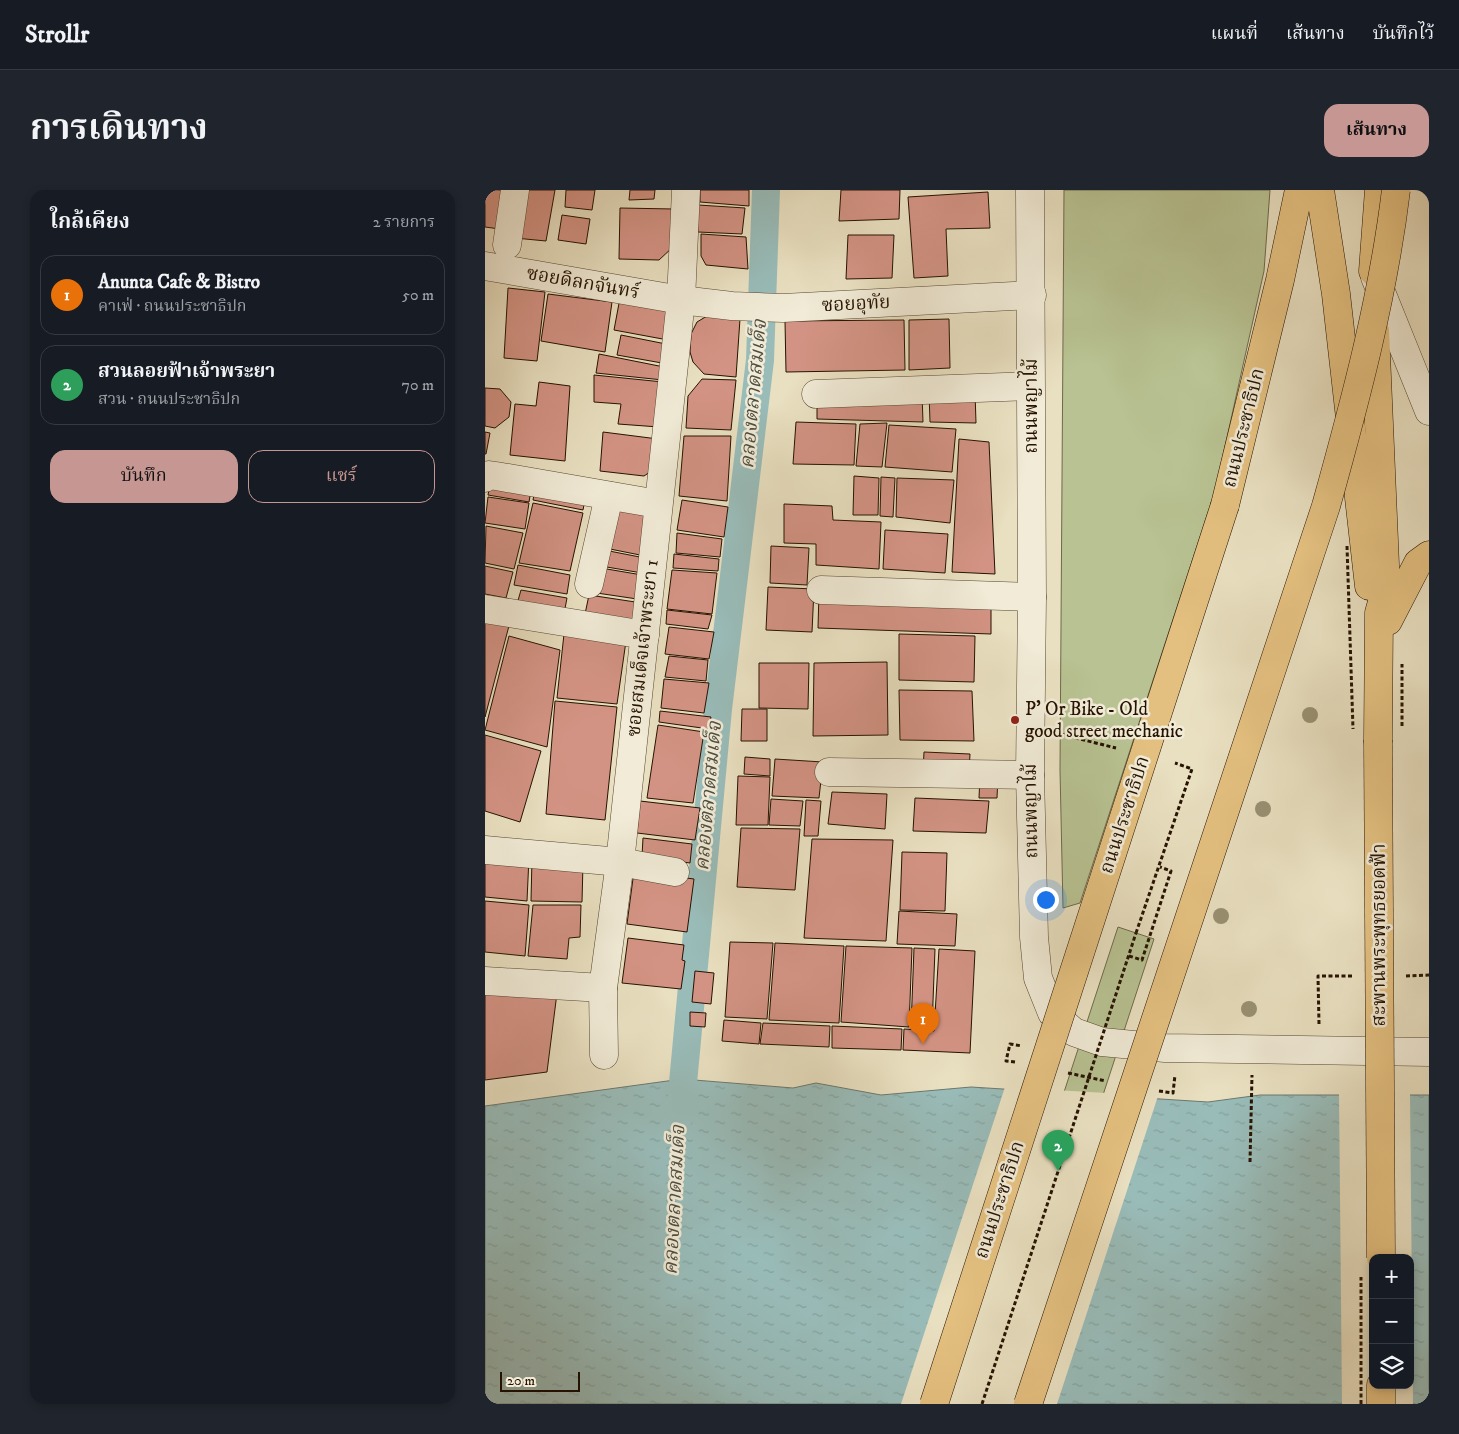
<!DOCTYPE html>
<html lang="th">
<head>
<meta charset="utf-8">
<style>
  body { margin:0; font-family:"IM FELL DW Pica","Noto Serif Thai",serif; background:#20242c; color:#f1f3f6 }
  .controls { position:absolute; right:15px; bottom:15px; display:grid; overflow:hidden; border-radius:10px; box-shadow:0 2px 8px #0003 }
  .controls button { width:45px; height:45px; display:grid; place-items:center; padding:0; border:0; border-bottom:1px solid #363941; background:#171b24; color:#f1f3f6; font:25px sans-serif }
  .scale { position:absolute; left:15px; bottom:12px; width:80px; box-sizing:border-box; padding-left:5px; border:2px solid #251200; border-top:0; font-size:14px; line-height:18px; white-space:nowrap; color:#251200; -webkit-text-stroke:4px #f1ebd7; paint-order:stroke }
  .you { position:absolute; left:560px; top:709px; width:18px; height:18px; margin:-12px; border:4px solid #fff; border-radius:50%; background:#1a73e8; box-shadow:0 0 0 8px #1a73e833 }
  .badge { display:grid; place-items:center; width:32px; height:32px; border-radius:50%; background:#c59692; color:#fff; font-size:16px; font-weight:700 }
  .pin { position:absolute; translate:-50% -41px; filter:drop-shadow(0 1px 2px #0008) }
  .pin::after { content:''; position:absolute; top:26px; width:18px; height:15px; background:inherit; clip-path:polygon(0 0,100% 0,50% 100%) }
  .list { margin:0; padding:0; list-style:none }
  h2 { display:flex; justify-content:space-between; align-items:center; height:65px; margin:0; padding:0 20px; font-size:21px }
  h2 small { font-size:16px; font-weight:400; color:#9ea1a6 }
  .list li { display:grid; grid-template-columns:32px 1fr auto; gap:15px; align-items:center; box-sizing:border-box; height:80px; margin:0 10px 10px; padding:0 10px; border:1px solid #363941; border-radius:15px }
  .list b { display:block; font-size:19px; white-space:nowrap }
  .list p { margin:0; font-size:16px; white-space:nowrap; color:#9ea1a6 }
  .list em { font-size:16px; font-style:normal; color:#9ea1a6 }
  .actions { display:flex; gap:10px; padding:15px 20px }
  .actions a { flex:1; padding:11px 0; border:1px solid #c59692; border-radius:15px; text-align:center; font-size:18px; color:#c59692 }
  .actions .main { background:#c59692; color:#111 }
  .icon { flex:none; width:28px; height:28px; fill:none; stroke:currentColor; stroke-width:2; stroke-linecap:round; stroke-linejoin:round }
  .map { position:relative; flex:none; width:944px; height:1214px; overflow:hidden; border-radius:15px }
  header { display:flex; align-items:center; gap:30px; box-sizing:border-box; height:70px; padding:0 25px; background:#171b24; border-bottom:1px solid #363941 }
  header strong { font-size:24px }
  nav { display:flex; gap:28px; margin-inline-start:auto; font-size:18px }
  .intro { display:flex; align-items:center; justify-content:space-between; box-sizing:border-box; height:120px; padding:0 30px }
  h1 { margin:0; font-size:35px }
  .button { padding:12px 22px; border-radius:15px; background:#c59692; color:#111; font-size:18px; font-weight:700 }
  main { display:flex; gap:30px; padding:0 30px }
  aside { flex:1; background:#171b24; border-radius:15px; box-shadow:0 2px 8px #0003 }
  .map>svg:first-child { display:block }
  .park { fill:#b8c292; stroke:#6e6a49 }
  .water { fill:url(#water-ripples); stroke:#6b786f; fill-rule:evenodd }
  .pier { fill:#e9e0c1; fill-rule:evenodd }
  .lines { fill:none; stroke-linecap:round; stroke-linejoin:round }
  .canal { stroke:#99bcb9; stroke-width:28 }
  .building { fill:#d39384; stroke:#251200 }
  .minor-casing { stroke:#564630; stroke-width:29 }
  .major-casing { stroke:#251200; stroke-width:29 }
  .path { stroke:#251200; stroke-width:3; stroke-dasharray:4 2.5; stroke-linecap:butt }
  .minor { stroke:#f1ebd7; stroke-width:28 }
  .major { stroke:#e4c080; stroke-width:28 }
  .major-bridge-casing { stroke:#251200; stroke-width:29; stroke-linecap:butt }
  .path-bridge { stroke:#251200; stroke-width:3; stroke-dasharray:4 2.5; stroke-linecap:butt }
  .major-bridge { stroke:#e4c080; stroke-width:28 }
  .tree { fill:#999173 }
  .poi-dot { fill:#8f2418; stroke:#f1ebd7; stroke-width:2 }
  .labels { text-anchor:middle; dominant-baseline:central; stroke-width:5; stroke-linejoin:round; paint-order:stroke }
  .street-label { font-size:19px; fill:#251200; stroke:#f1ebd7 }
  .poi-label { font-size:19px; fill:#251200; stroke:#f1ebd7; text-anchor:start }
  .water-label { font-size:20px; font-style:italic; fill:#4e4e41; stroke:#f1ebd7 }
</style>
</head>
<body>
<header>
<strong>Strollr</strong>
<nav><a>แผนที่</a><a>เส้นทาง</a><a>บันทึกไว้</a></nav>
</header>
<div class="intro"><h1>การเดินทาง</h1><a class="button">เส้นทาง</a></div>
<main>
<aside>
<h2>ใกล้เคียง<small>2 รายการ</small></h2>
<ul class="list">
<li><span class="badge" style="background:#e8710a">1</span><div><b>Anunta Cafe &amp; Bistro</b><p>คาเฟ่ · ถนนประชาธิปก</p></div><em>50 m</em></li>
<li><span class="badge" style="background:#2e9e5b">2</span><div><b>สวนลอยฟ้าเจ้าพระยา</b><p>สวน · ถนนประชาธิปก</p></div><em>70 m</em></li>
</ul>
<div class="actions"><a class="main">บันทึก</a><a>แชร์</a></div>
</aside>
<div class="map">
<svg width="944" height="1214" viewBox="0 0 944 1214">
  <defs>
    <pattern id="water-ripples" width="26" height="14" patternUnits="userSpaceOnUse" patternTransform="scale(1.25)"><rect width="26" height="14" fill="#99bcb9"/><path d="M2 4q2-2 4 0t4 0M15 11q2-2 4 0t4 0" fill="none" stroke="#84a19d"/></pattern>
  </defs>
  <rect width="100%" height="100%" fill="#e9e0c1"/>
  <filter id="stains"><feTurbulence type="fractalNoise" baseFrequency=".004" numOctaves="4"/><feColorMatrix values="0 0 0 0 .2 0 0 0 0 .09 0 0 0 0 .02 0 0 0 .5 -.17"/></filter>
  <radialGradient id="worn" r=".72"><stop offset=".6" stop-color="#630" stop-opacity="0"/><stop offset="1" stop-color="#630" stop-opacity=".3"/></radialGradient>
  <!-- park -->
  <g class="park">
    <polygon points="579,0 785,0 779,81 730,301 595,713 578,718 575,580"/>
    <polygon points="633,737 669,749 517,1214 477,1214"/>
  </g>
  <!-- water -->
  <path class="water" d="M197 889 308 898 331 893 396 905 486 897 723 912 775 905H944V1214H0V916ZM888 1068H925V1195H888Z"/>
  <!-- pier -->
  <g class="pier">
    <polygon points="520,897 673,906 572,1214 416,1214"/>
    <path d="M854 903H925L928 1214H857ZM888 1068H925V1195H888Z"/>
  </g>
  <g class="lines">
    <!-- canal -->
    <polyline class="canal" points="195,925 233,519 275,170 281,0"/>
  </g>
  <!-- building -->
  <g class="building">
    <polygon points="0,0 20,0 15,39 0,37"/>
    <polygon points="37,0 70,0 61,51 30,48"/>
    <polygon points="81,0 110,0 107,20 80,17"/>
    <polygon points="145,0 170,0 169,9 144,10"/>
    <polygon points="215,0 264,0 264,16 215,12"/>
    <polygon points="356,0 415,0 414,29 354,31"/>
    <polygon points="503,2 505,38 461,39 463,86 429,88 423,7"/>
    <polygon points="213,15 260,18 257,44 213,42"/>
    <polygon points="135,18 189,19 188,57 174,70 134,69"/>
    <polygon points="77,25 105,29 101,54 73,50"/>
    <polygon points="216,44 261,47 263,79 221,75 216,66"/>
    <polygon points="363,45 409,45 407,88 361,89"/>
    <polygon points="23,98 60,102 52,171 19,168"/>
    <polygon points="63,104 127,112 120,162 56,151"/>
    <polygon points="135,108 173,115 183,122 183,150 129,140"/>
    <polygon points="222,126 255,129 251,187 219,184 208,172 205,162 206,144 212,132"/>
    <polygon points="464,129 465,178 424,180 424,130"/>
    <polygon points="419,130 420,180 301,182 300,131"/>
    <polygon points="136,145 181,154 177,173 132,165"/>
    <polygon points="114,164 179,177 178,190 111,183"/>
    <polygon points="109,185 178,192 174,237 133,234 136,214 109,212"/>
    <polygon points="217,189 251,190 246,240 201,238 203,206"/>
    <polygon points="54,192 85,196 80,271 25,265 30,214 51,216"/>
    <polygon points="0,198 15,199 26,212 24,227 10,238 0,236"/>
    <polygon points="490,202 491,233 445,232 444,203"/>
    <polygon points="437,204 438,232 332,229 332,207"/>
    <polygon points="311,232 371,234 369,275 308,274"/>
    <polygon points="402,233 397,277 371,276 375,234"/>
    <polygon points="404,235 471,239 467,282 400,277"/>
    <polygon points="0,242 5,243 1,264 0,264"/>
    <polygon points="118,242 173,249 171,278 159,286 115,281"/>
    <polygon points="199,246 246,246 242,311 194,306"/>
    <polygon points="474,249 504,252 510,384 467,382"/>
    <polygon points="369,286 394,288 393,325 368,325"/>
    <polygon points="396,287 410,288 408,327 395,326"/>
    <polygon points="412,288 469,290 465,333 411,327"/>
    <polygon points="6,290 47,294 44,312 3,305"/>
    <polygon points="51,295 101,305 98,320 48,310"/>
    <polygon points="3,307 44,313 40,339 0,333"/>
    <polygon points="197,310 243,317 239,347 192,340"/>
    <polygon points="125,311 170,320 165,367 115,357"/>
    <polygon points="48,313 98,323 85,381 34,373"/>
    <polygon points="299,314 347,316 348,330 396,332 394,379 331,375 331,354 299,353"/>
    <polygon points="1,336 38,343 29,379 0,373"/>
    <polygon points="400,340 463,344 460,383 398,379"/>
    <polygon points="192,343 237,349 235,367 191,363"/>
    <polygon points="286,356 324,358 322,395 285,393"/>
    <polygon points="114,359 165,369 163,384 110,375"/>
    <polygon points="189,364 234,369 233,381 188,378"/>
    <polygon points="33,375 85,385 82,404 29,395"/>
    <polygon points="0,376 28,382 21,408 0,404"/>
    <polygon points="110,377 163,386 159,410 105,402"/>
    <polygon points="187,380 232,383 227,424 182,419"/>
    <polygon points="283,397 329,399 327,442 281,440"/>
    <polygon points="36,400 82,408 78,429 30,421"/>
    <polygon points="334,402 506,410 506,444 333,438"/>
    <polygon points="104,405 157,413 154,434 100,424"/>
    <polygon points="182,420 227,425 223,439 181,434"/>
    <polygon points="0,429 25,432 0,527"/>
    <polygon points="184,437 229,442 224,469 180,464"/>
    <polygon points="79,444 141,451 132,514 72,508"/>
    <polygon points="414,444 490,446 489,492 414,490"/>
    <polygon points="24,446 75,460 62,557 0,540"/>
    <polygon points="184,466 223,470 221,491 180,487"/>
    <polygon points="402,472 403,545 328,546 329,473"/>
    <polygon points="274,473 324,473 323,519 274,518"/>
    <polygon points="179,489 224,493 219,523 176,518"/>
    <polygon points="414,500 487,501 489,551 415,550"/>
    <polygon points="70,511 132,517 120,630 61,624"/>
    <polygon points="257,519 282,519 282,551 256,551"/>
    <polygon points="175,521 226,527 224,539 174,532"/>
    <polygon points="173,535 219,542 208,613 162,608"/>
    <polygon points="0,545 56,561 35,632 0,621"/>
    <polygon points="439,562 485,564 484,582 438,581"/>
    <polygon points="260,567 285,569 285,586 259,584"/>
    <polygon points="290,569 338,572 334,608 287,606"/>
    <polygon points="253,586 285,587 283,635 251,635"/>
    <polygon points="495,586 513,586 512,608 494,608"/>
    <polygon points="347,602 402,604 400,639 343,634"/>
    <polygon points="430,608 504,611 501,643 428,641"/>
    <polygon points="286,609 318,611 315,636 284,635"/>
    <polygon points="321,610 336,611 333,646 319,646"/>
    <polygon points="155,611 215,618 210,650 152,643"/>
    <polygon points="256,638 315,639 310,700 252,697"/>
    <polygon points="158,648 207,654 205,673 157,666"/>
    <polygon points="327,649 408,650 401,751 319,748"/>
    <polygon points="417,662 462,663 460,721 415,720"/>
    <polygon points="0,663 44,667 42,711 0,707"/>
    <polygon points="47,668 98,673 97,712 46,711"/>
    <polygon points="149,681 209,689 202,742 142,734"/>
    <polygon points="0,711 44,715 40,766 0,762"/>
    <polygon points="48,715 96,715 95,747 84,748 82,769 43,766"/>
    <polygon points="414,721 472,724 470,756 412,754"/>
    <polygon points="143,748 199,755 197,770 200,771 196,799 137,793"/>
    <polygon points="245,752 288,753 282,829 240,827"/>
    <polygon points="290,753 359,756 354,833 284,830"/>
    <polygon points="361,756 427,758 424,837 356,832"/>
    <polygon points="429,758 450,759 447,838 426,838"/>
    <polygon points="454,759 490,761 485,863 418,860 419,839 449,841"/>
    <polygon points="210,781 229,783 226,814 207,812"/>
    <polygon points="0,798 72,803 62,882 0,890"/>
    <polygon points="205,822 221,823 220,837 205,836"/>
    <polygon points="239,830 276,833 274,854 237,851"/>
    <polygon points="278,833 345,836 344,857 275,854"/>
    <polygon points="347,836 417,839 416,860 347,858"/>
  </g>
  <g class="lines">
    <!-- minor casing -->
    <g class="minor-casing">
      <g id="minor">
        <polyline points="545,0 547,407 545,585 549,747 553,788 567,823 589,842 617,852 680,858 944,862"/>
        <polyline points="22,55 30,0"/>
        <polyline points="0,76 196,110 247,116 298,118 547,105"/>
        <polyline points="890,87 944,221"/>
        <polyline points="331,204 545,196"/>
        <polyline points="0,288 4,285 11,286 173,314"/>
        <polyline points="104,394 124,306"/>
        <polyline points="336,400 547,407"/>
        <polyline points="0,419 160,445"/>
        <polyline points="344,582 545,585"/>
        <polyline points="0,660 135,672 190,682"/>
        <polyline points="0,791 118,798"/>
        <polyline points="119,865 118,798 135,672 196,110 201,0"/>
      </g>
    </g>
    <!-- major casing -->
    <g class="major-casing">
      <g id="major">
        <polyline points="835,0 851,104 884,396"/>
        <polyline points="888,81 894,0"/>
        <polyline points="890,141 901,398 894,423 893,550"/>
        <polyline points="740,315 795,90 814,0"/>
        <polyline points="903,431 933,373 944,365"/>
        <polyline points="896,1195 896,1214"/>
      </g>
    </g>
    <!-- path -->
    <g class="path">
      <polyline points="571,543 631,558"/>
      <polyline points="651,743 707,579 690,573"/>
      <polyline points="644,766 657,770 686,681 675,677"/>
      <polyline points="921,786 944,785"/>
      <polyline points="834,834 833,786 868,786"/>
      <polyline points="530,872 521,871 525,854 537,856"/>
      <polyline points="583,883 621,891"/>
      <polyline points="674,901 688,903 690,885"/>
      <polyline points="765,972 767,885"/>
    </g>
    <!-- minor -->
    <use href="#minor" class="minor"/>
    <!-- major -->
    <use href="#major" class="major"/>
    <!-- major-bridge casing -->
    <g class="major-bridge-casing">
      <g id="major-bridge">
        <polyline points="893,550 896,1068"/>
        <polyline points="449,1214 740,315"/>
        <path d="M543 1214 841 316C870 212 898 108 911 0"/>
      </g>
    </g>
    <!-- path-bridge -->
    <g class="path-bridge">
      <polyline points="862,356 868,539"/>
      <polyline points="917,536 917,474"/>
      <polyline points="497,1214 651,743"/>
      <polyline points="876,1214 876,1087"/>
    </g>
    <!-- major-bridge -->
    <use href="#major-bridge" class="major-bridge"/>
  </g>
  <!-- trees -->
  <g class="tree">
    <circle cx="825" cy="525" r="8"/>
    <circle cx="778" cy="619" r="8"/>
    <circle cx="736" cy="726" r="8"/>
    <circle cx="764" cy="819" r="8"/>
  </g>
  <!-- markers -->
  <circle class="poi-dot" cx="530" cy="530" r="5"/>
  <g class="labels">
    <!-- street labels -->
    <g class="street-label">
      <text transform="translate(98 93) rotate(10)">ซอยดิลกจันทร์</text>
      <text transform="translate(371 114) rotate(-3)">ซอยอุทัย</text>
      <text transform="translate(546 216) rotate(-90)">ถนนพญาไม้</text>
      <text transform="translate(759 238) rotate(-76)">ถนนประชาธิปก</text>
      <text transform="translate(158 458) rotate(-84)">ซอยสมเด็จเจ้าพระยา 1</text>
      <text transform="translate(546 621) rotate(-91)">ถนนพญาไม้</text>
      <text transform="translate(640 625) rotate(-72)">ถนนประชาธิปก</text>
      <text transform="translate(894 745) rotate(-90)">สะพานพระพุทธยอดฟ้า</text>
      <text transform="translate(515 1010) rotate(-72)">ถนนประชาธิปก</text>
    </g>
    <!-- poi labels -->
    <g class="poi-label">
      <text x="540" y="519">P' Or Bike - Old<tspan x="540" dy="22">good street mechanic</tspan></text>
    </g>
    <!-- water labels -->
    <g class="water-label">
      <text transform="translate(269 204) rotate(-85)">คลองตลาดสมเด็จ</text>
      <text transform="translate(224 606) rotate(-85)">คลองตลาดสมเด็จ</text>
      <text transform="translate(190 1010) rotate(-87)">คลองตลาดสมเด็จ</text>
    </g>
  </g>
  <rect width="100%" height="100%" filter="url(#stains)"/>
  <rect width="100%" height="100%" fill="url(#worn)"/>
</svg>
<div class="controls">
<button>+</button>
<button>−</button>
<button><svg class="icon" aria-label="layers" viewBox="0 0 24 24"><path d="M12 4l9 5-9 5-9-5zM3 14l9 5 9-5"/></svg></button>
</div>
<div class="scale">20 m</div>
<div class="you"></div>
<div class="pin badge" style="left:438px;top:854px;background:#e8710a">1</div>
<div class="pin badge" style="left:573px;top:981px;background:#2e9e5b">2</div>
</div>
</main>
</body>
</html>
